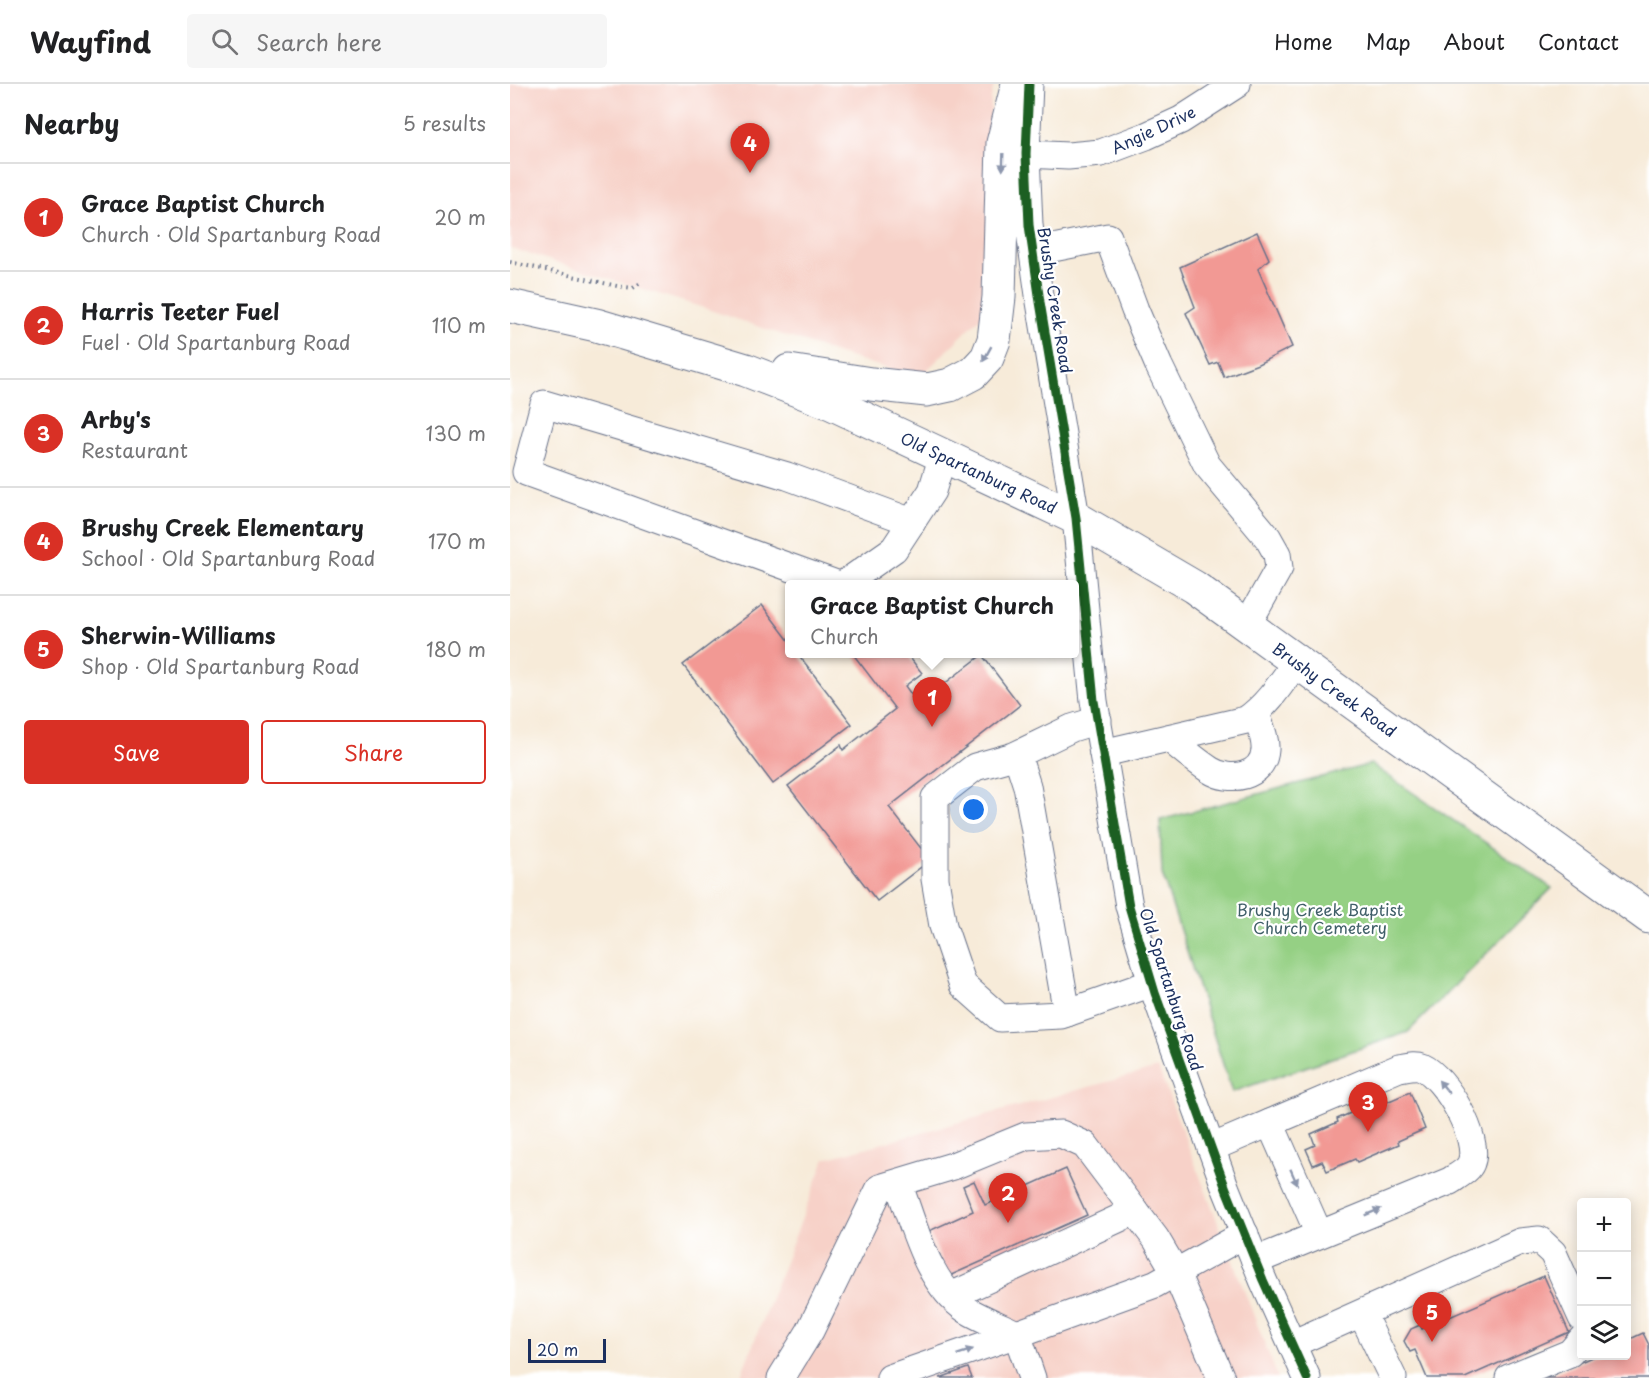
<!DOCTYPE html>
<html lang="en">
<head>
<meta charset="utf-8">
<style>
  body { margin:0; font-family:"Playpen Sans",sans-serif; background:#f6f6f6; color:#202124 }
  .controls { position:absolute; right:18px; bottom:18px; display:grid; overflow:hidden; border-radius:6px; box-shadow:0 3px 15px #0003 }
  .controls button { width:54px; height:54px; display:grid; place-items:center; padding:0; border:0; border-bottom:2px solid #e0e0e0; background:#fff; color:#202124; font:30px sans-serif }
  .scale { position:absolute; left:18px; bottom:15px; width:78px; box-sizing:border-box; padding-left:6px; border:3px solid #1b2f5e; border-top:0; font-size:16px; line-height:21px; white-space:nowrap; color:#1b2f5e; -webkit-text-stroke:4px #fff; paint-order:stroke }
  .you { position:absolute; left:464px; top:726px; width:21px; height:21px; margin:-15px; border:4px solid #fff; border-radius:50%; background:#1a73e8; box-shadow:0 0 0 9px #1a73e833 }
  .badge { display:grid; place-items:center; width:39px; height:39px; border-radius:50%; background:#d93025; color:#fff; font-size:20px; font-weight:700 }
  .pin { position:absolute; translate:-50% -50px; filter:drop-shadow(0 2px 3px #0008) }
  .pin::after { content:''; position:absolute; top:32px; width:21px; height:18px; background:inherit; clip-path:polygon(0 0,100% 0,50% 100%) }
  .popup { position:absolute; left:275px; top:496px; width:294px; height:78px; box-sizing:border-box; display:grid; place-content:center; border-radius:6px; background:#fff; filter:drop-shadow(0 2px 4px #0005); font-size:20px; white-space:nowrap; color:#757577 }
  .popup b { font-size:22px; color:#202124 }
  .popup::after { content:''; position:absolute; left:50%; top:100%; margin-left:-12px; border:12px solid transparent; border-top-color:#fff }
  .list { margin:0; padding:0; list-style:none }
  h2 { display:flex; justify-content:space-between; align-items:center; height:78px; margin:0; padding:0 24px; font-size:26px }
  h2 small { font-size:20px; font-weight:400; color:#757577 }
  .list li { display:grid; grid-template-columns:39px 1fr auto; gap:18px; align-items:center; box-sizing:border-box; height:108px; padding:0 24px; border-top:2px solid #e0e0e0 }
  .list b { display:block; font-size:22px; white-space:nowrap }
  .list p { margin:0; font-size:20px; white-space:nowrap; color:#757577 }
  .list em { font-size:20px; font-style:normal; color:#757577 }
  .actions { display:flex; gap:12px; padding:18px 24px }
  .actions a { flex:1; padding:14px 0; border:2px solid #d93025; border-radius:6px; text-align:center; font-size:21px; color:#d93025 }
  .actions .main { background:#d93025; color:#fff }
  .icon { flex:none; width:33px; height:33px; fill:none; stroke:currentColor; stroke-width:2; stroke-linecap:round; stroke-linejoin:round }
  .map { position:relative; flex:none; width:1139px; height:1294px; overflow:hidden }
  header { display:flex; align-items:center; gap:36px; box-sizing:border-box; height:84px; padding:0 30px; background:#fff; border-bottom:2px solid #e0e0e0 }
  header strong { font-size:28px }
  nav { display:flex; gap:33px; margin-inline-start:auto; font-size:21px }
  .search { width:420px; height:54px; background:#f6f6f6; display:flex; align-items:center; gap:15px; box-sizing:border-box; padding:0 21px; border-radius:6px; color:#757577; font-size:22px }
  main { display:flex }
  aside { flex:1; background:#fff }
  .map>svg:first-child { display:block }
  .built { fill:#f7d1c8 }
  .green { fill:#95d084; stroke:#588071; stroke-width:1.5 }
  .building { fill:#f29994 }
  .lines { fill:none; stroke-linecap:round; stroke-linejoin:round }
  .minor-casing { stroke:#687189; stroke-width:29 }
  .major-casing { stroke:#687189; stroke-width:35 }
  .path { stroke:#687189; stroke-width:4; stroke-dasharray:1.5 4.5; stroke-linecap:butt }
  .minor { stroke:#fff; stroke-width:27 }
  .major { stroke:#fff; stroke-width:33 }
  .cycleway-casing { stroke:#fff; stroke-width:13 }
  .cycleway { stroke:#1b5e20; stroke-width:9 }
  .oneway { fill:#8d97ae }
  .labels { text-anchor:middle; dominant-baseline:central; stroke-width:4.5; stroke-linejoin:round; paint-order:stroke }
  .street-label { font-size:16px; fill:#1b2f5e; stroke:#fff }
  .park-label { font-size:16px; fill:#405f69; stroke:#fff }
</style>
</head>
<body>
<header>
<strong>Wayfind</strong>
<div class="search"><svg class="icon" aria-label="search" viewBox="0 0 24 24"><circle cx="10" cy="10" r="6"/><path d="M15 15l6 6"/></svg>Search here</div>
<nav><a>Home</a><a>Map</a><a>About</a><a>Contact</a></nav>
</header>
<main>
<aside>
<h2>Nearby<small>5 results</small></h2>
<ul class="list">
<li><span class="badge">1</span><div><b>Grace Baptist Church</b><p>Church · Old Spartanburg Road</p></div><em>20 m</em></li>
<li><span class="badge">2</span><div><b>Harris Teeter Fuel</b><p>Fuel · Old Spartanburg Road</p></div><em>110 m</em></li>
<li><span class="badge">3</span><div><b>Arby's</b><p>Restaurant</p></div><em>130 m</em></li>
<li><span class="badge">4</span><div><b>Brushy Creek Elementary</b><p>School · Old Spartanburg Road</p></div><em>170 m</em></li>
<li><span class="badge">5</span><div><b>Sherwin-Williams</b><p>Shop · Old Spartanburg Road</p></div><em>180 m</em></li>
</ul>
<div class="actions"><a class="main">Save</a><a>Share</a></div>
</aside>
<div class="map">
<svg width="1139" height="1294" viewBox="0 0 1139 1294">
  <rect width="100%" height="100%" fill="#fff"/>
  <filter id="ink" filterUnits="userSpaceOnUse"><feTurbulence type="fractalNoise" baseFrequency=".0167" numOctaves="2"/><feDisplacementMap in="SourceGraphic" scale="12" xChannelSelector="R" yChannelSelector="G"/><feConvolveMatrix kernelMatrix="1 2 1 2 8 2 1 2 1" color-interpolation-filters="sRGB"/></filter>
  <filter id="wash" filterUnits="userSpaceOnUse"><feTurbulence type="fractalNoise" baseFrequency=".008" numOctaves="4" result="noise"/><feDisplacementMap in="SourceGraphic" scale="24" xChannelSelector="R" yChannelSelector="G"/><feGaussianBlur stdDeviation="1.35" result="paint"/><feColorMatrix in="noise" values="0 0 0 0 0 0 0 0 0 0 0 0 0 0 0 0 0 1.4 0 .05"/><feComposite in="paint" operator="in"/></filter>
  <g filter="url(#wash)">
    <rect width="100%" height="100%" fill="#f7ebd9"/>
    <!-- built -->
    <g class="built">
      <polygon points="0,0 484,0 481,15 477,227 409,294 329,270 194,224 0,164"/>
      <polygon points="648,984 768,1294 230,1294 315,1075"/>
    </g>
    <!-- green -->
    <polygon class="green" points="861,680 1042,804 898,948 722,1008 652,790 650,736"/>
    <g id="blocks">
      <!-- building -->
      <g class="building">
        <polygon points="747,148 759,175 748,185 782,263 748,280 714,293 708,278 700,281 676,229 685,223 670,183"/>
        <polygon points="252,521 280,558 280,570 288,570 342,640 263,700 173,581"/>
        <polygon points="343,570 397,570 412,589 395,602 408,620 472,571 510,621 379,723 420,776 367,817 278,702 331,661 333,666 385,625"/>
        <polygon points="900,1008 915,1045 888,1057 889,1060 847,1078 845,1075 817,1087 812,1077 803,1081 796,1065 805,1061 801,1050 828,1038 827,1035 861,1020 863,1024"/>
        <polygon points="556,1085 577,1131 439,1192 419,1147 463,1127 453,1102 464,1097 475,1121"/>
        <polygon points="1034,1192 1059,1248 955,1294 917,1294 905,1266 900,1268 894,1257 901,1245 910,1241 912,1245"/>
        <polygon points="1133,1249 1139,1261 1139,1294 1035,1294 1084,1272 1116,1272 1116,1257"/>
        <polygon points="458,1284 462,1294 430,1294"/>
      </g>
    </g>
  </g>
  <g filter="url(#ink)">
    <use href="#blocks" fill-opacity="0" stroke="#687189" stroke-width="1.5"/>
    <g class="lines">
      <!-- minor casing -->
      <g class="minor-casing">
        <g id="minor">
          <polyline points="519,0 516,70 519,141 530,218 566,434 584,617 619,822 645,909 716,1105 753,1196 797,1294"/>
          <polyline points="516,70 558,72 591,69 636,52 671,36 727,0"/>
          <polyline points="523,168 598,153 625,226 649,282 697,381 758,454 767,470 769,484 737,541"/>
          <polyline points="326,500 16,388 34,320 277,392 402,438"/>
          <polyline points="334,500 384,465 422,407 433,371"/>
          <polyline points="588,636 562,644 504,672 465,683 425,714 425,795 433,842 453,901 490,934 551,931 642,899"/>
          <path d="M659 654C672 665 686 677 700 686 720 699 753 693 755 666 756 654 749 640 746 629"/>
          <path d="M593 669 736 636C758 621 772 598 787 577"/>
          <polyline points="507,671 517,702 557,929"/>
          <polyline points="760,1039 809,1150"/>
          <path d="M701 1064 889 984C897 983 905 980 912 983 935 993 971 1055 961 1079 958 1087 947 1092 940 1097L745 1177"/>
          <path d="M388 1099C404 1141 417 1200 457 1226 472 1235 490 1242 507 1250"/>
          <polyline points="441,1212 625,1127"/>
          <polyline points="852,1230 883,1294"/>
          <polyline points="782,1260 1010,1158 1029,1156 1043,1169 1072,1234"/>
          <polyline points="271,1294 300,1247 370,1104 443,1082 516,1052 551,1050 575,1061 646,1155 666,1189 711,1294"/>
          <polyline points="380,1294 507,1250"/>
          <polyline points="522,1294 507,1250 645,1200 735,1150"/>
          <polyline points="999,1294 1060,1269 1072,1255"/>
        </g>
      </g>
      <!-- major casing -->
      <g class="major-casing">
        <g id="major">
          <polyline points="0,222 86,241 236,286 321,319 566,434 684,503 1139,833"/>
          <polyline points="279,287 361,300 417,306 440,301 463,289 477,274 484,256 489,213 493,59 508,0"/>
        </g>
      </g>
      <!-- path -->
      <polyline class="path" points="0,178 107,202 123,204 132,198"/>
      <!-- minor -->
      <use href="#minor" class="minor"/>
      <!-- major -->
      <use href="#major" class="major"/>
      <!-- cycleway casing -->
      <g class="cycleway-casing">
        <polyline id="cycleway" points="519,0 516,70 519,141 530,218 566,434 584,617 619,822 645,909 716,1105 753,1196 797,1294"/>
      </g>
      <!-- cycleway -->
      <use href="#cycleway" class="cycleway"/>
    </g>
    <!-- one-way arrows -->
    <defs><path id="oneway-solid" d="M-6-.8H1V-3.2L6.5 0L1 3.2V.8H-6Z" transform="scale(1.5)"/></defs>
    <g class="oneway">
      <use href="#oneway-solid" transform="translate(493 78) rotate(92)"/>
      <use href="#oneway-solid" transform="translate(477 270) rotate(119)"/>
      <use href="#oneway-solid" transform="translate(934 1003) rotate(-129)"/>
      <use href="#oneway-solid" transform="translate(784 1093) rotate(66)"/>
      <use href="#oneway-solid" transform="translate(863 1128) rotate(-22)"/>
      <use href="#oneway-solid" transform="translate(455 1268) rotate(-19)"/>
    </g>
  </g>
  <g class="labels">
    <!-- street labels -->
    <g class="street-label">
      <text transform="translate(643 45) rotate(-25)">Angie Drive</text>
      <text transform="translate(546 216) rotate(81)">Brushy Creek Road</text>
      <text transform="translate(469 388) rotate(25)">Old Spartanburg Road</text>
      <text transform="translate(825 605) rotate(36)">Brushy Creek Road</text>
      <text transform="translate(662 905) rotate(72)">Old Spartanburg Road</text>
    </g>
    <!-- park labels -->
    <g class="park-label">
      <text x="810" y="825">Brushy Creek Baptist<tspan x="810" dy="18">Church Cemetery</tspan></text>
    </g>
  </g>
</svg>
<div class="controls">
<button>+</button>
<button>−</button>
<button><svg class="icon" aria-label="layers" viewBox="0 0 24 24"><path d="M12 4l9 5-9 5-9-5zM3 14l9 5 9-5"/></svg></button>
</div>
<div class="scale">20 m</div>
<div class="you"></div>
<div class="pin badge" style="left:422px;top:643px">1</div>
<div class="popup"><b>Grace Baptist Church</b>Church</div>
<div class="pin badge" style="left:498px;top:1139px">2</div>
<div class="pin badge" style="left:858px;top:1048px">3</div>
<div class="pin badge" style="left:240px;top:89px">4</div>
<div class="pin badge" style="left:922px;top:1258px">5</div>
</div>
</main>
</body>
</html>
